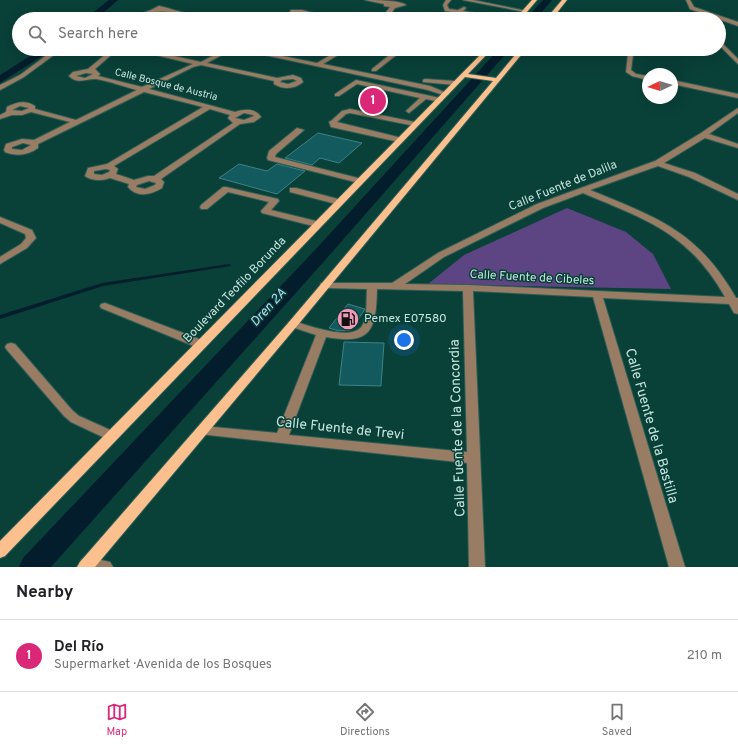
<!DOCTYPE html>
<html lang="en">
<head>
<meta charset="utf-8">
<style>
  body { margin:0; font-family:Overpass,sans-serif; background:#f6f6f6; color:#202124 }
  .compass { position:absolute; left:642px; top:68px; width:36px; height:36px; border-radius:50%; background:#fff; box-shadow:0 4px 16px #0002; rotate:266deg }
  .you { position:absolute; left:404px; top:340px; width:14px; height:14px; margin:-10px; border:3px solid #fff; border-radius:50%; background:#1a73e8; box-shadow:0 0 0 6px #1a73e833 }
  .badge { display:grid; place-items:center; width:26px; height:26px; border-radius:50%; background:#db2777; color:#fff; font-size:13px; font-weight:700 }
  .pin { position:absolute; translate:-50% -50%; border:2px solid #fff; box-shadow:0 1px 4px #0006 }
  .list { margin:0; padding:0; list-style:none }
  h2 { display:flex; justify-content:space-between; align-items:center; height:52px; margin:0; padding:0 16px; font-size:17px }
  h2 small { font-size:13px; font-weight:400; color:#757577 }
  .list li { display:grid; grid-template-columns:26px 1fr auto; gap:12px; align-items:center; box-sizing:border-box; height:72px; padding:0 16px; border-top:1px solid #e0e0e0 }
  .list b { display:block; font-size:15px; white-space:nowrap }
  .list p { margin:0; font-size:13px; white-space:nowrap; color:#757577 }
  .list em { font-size:13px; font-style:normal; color:#757577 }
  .icon { flex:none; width:22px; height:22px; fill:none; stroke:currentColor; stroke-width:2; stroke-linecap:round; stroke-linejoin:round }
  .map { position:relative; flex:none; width:738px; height:567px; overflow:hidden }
  .search { position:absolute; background:#fff; box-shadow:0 4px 16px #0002; left:12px; right:12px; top:12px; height:44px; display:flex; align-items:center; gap:10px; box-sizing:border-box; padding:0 14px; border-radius:22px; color:#757577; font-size:15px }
  .sheet { height:124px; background:#fff }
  nav { display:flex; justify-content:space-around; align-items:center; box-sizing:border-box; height:56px; border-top:1px solid #e0e0e0; background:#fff; font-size:11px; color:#757577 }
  nav a { display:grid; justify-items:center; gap:2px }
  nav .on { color:#db2777 }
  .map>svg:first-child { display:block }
  .green { fill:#5c4582 }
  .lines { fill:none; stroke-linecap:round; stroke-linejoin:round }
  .stream { fill:#041d2d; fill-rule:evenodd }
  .canal { fill:#041d2d; fill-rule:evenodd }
  .building { fill:#125a5e; stroke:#3d8286 }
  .minor-casing { stroke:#2b5e56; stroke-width:2 }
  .major-casing { stroke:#2b5e56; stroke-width:2 }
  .minor { fill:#997c64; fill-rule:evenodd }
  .major { fill:#fcbf8e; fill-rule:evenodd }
  .labels { text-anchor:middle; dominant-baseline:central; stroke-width:3; stroke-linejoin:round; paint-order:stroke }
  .far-street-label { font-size:10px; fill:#c4e4dd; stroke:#094038 }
  .street-label { font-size:12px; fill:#c4e4dd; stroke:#094038 }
  .poi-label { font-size:12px; fill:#c4e4dd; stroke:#094038; text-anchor:start }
  .water-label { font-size:13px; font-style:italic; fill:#b3d9f6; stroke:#094038 }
  .near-street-label { font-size:14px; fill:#c4e4dd; stroke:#094038 }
</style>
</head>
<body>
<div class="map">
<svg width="738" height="567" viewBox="0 0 738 567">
  <rect width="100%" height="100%" fill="#094038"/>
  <!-- green -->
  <polygon class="green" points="567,208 626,232 653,254 671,289 428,284 464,255"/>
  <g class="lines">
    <!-- stream -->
    <polygon class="stream" points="229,264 231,265 231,266 103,286 0,319 0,315 102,283"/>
    <!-- canal -->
    <g class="canal">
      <polygon points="109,0 118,0 96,19 85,19"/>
      <polygon points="543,0 552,0 536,19 526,19"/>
      <polygon points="41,49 53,49 0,83 0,75"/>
      <polygon points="499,49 510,49 327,258 51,567 19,567 23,558 315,250"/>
    </g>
  </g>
  <!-- building -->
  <g class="building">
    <polygon points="318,133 362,143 339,163 320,158 312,165 285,158"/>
    <polygon points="239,164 267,171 277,164 305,171 277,194 219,178"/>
    <polygon points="348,304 365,309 351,330 339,331 329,328"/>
    <polygon points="344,342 384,343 381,386 339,385"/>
  </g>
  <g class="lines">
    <!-- minor casing -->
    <g class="minor-casing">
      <g id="minor">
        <path d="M365 0C375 0 399 0 406 5L395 8 387 19H381L390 7 384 6V4Z"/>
        <polygon points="446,0 451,0 447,5 449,9 458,10 464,7 466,8 463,11 511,19 497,19 445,11 443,5"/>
        <polygon points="463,0 473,0 527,11 525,12"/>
        <polygon points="686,0 690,0 694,7 738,22 738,26 690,9"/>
        <path d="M159 6C170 8 183 14 195 14 203 14 209 11 217 16L214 19H208L211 16C206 15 198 15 198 19H192V17C180 14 167 10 155 12 145 14 138 19 127 19L151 10Z"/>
        <path d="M291 10H302L336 19C326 19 316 15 307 15 298 16 299 18 288 15ZM294 12 304 13 299 14Z"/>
        <polygon points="99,15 118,17 121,19 95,19"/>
        <polygon points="719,40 738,59 738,64 719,45"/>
        <polygon points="55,49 62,49 24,77 0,90 0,85 20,75"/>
        <path d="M112 49H118L95 69 100 74 98 76 142 87 193 64 131 49H142L201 62 226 49H233L207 63 277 78 293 75 301 78 303 82C295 89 283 90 274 84V81L201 65 193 67 149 89 235 112C245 109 255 108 261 117L254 122 240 124 161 179 164 182 162 188C151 195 137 198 128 187L129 184 110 178C103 181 91 181 85 176L88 168 107 164 203 107 144 92 38 144V148C28 155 17 157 5 152L4 150 6 144 22 139 34 140 70 122 31 112 22 115H12L0 119V115L6 112 7 107C17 102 25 100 35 106V109L76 120 137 90C124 87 110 81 96 79 86 78 78 85 69 76L73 72 88 69ZM86 73 93 74 85 78 76 76ZM293 79 297 81 288 84 280 82 282 80ZM20 106 29 108 22 111 12 110ZM210 109 230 115 228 118 233 123 154 176H148L134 180 116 174 118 169 114 166 119 163ZM244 113 253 115 254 116 244 120 235 118ZM23 143 31 145 22 150 12 149V147ZM106 169 110 170 109 172 102 175 94 174V171ZM149 181 156 183 155 185 145 189 136 187 137 185Z"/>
        <polygon points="237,49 248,49 317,63 341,49 348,49 323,64 430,86 449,94 446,96 428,90"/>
        <polygon points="397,49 404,49 376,71 372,71 372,69"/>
        <polygon points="463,49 474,49 488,53 485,55"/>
        <polygon points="628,54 633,55 631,70 636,74 648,76 648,80 632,76 626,72"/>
        <polygon points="425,79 455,81 458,83 455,85 423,82 423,80"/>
        <polygon points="356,80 440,98 443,100 440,102 426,99 409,113 406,111 420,98 357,84 339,96 335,96 335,94"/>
        <polygon points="672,80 738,94 738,98 672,84"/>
        <path d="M738 108V113L709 134 738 144V148L705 138 664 163 695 173 738 194V200L689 177 658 166 590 190C658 218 698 231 736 298H738V314L734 313 729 304 603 298 685 567H669L593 297 473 291 485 567H469L467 463 199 434 197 431 199 428 203 426 277 433 316 335 289 326 288 324 289 322 293 321C308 325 351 342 362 326 368 316 366 300 367 289L325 288 321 287 320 285 321 283H392L438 253 537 204 655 161 701 133ZM583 193C647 220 689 233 725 297L468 285 405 284 444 257 543 208ZM377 289 463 291 467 452 289 435 326 337C371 345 376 331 377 289Z"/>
        <polygon points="350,109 415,122 419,124 415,126 350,113 346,114 337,122 402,138 402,142 399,142 331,127 329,122 331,121 342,111"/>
        <polygon points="297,128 304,130 276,154 275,157 362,179 362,183 359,183 268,160 267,158 269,151"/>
        <polygon points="223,187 226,187 278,199 279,201 271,210 320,222 321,224 317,227 262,213 261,211 269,202 228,192 207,209 201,209 200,207 201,205"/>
        <polygon points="290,188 296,188 342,200 343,202 339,205 336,204 290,192"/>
        <polygon points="0,217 32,230 36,238 27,248 0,264 0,257 21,244 26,238 25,234 0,223"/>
        <polygon points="105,303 204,341 206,344 204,347 196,347 101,308 100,306 101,304"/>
        <polygon points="11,343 15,344 72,410 79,416 117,433 118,436 117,439 112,441 107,439 71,422 64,416 7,350 5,347 7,344"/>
        <polygon points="87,557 110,562 113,567 81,567 79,564 82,559"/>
      </g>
    </g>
    <!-- major casing -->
    <g class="major-casing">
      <g id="major">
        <polygon points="532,0 537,0 521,19 515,19"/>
        <polygon points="562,0 567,0 552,19 546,19"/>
        <polygon points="486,49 492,49 468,74 496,78 520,49 526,49 297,326 95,567 77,567 80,562 289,322 493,81 465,77 5,556 0,558 0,541"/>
      </g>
    </g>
    <!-- minor -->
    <use href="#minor" class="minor"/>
    <!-- major -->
    <use href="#major" class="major"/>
  </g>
  <!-- icons -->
  <defs>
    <g id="fuel-disc" transform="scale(1.15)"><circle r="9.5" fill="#f09ab5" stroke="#094038"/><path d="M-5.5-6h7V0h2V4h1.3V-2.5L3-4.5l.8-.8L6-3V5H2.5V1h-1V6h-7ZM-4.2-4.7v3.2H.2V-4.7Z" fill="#111"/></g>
  </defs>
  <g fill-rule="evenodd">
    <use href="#fuel-disc" x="348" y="319"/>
  </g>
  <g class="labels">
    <!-- far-street labels -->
    <g class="far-street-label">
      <text transform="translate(166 85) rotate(14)">Calle Bosque de Austria</text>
    </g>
    <!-- street labels -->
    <g class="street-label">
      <text transform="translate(563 186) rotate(-22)">Calle Fuente de Dalila</text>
      <text transform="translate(532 278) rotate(3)">Calle Fuente de Cibeles</text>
      <text transform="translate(235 290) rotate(-46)">Boulevard Teofilo Borunda</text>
    </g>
    <!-- poi labels -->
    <g class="poi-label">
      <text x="364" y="319">Pemex E07580</text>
    </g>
    <!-- water labels -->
    <g class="water-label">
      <text transform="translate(269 308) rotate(-48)">Dren 2A</text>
    </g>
    <!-- near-street labels -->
    <g class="near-street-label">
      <text transform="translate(651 426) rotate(74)">Calle Fuente de la Bastilla</text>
      <text transform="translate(458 428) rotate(-92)">Calle Fuente de la Concordia</text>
      <text transform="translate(340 429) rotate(6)">Calle Fuente de Trevi</text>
    </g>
  </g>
</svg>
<svg class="compass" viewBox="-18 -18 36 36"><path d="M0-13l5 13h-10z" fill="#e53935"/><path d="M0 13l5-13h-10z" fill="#757577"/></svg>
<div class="you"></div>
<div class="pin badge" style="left:373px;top:101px">1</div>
<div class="search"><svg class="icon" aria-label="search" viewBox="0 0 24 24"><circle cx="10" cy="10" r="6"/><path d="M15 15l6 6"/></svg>Search here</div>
</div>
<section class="sheet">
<h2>Nearby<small></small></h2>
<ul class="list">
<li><span class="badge">1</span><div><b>Del Río</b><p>Supermarket · Avenida de los Bosques</p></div><em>210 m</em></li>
</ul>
</section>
<nav>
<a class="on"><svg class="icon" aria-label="map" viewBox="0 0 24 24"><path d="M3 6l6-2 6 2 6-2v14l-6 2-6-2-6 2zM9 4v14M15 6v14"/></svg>Map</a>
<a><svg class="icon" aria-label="directions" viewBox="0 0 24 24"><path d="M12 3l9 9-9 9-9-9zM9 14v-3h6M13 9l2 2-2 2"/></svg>Directions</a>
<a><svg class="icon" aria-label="saved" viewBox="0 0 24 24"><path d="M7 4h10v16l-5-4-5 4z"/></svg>Saved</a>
</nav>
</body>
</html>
